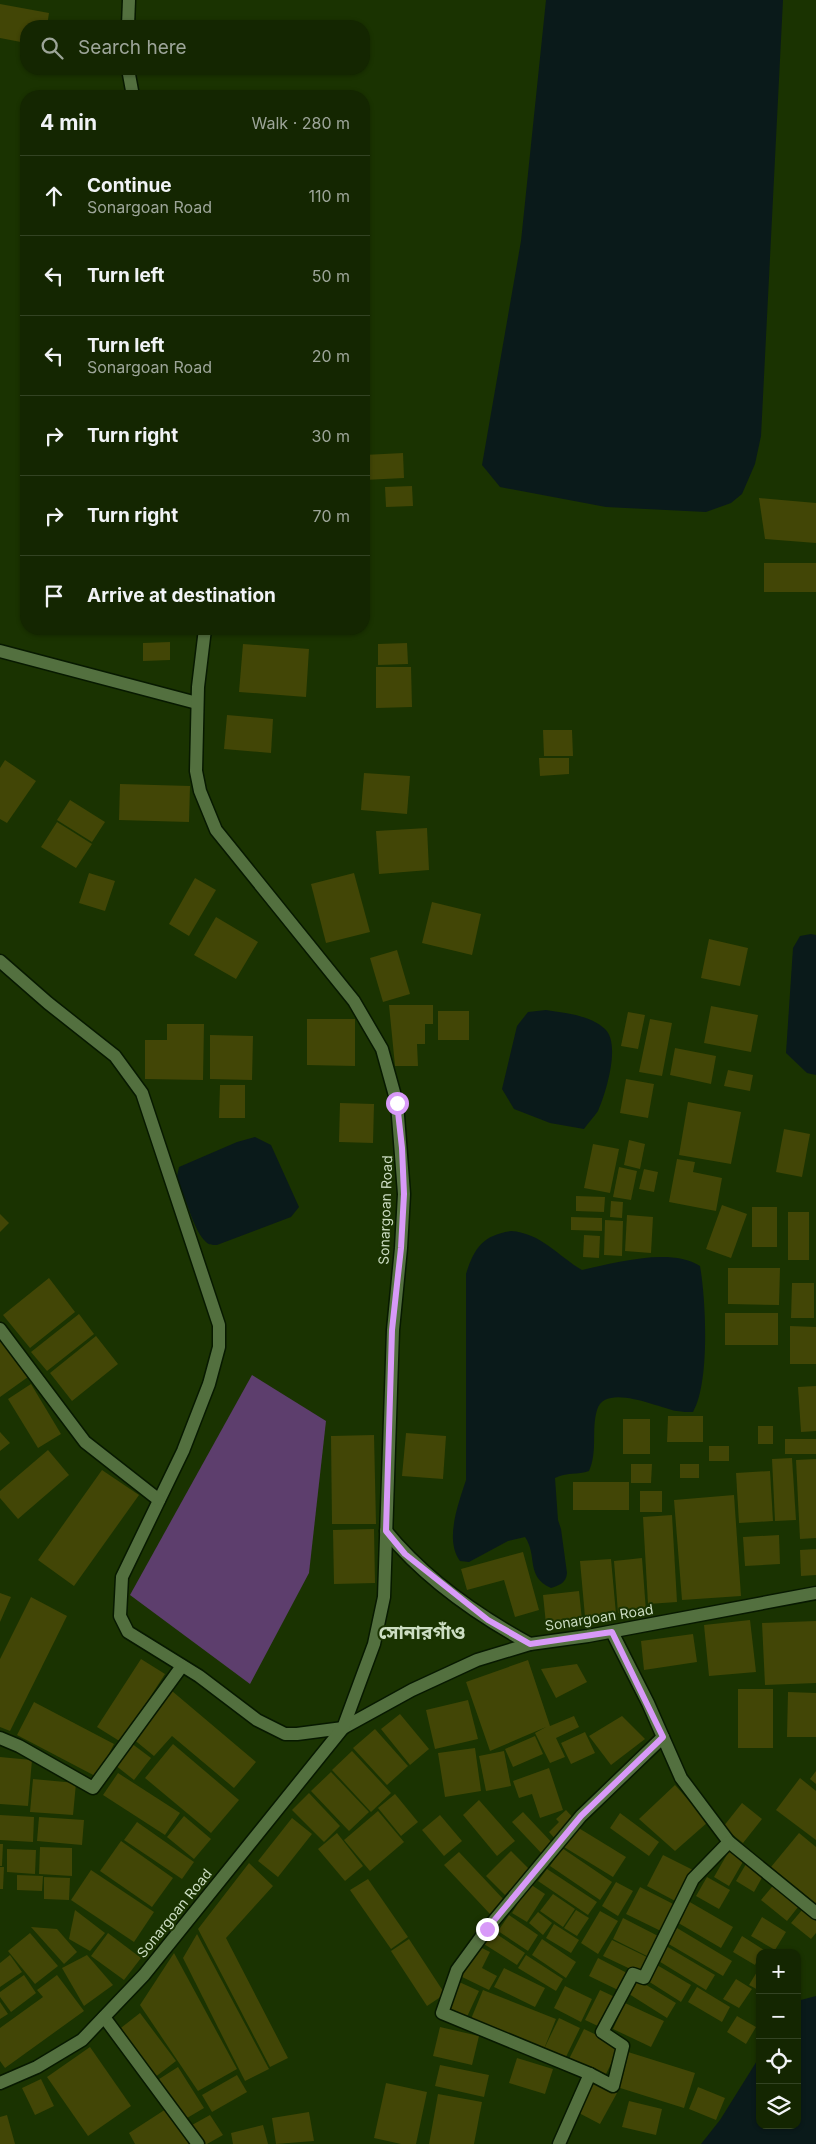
<!DOCTYPE html>
<html lang="en">
<head>
<meta charset="utf-8">
<style>
  body { margin:0; font-family:Inter,"Noto Sans Bengali",sans-serif; background:#213210; color:#f1f3f6 }
  .controls { position:absolute; right:15px; bottom:15px; display:grid; overflow:hidden; border-radius:10px; box-shadow:0 1px 4px #0004 }
  .controls button { width:45px; height:45px; display:grid; place-items:center; padding:0; border:0; border-bottom:1px solid #334323; background:#142601; color:#f1f3f6; font:25px sans-serif }
  .stop { position:absolute; width:15px; height:15px; margin:-11px; border:4px solid #d89af8; border-radius:50%; background:#fff }
  .stop.end { background:#d89af8; border-color:#fff; box-shadow:0 1px 5px #0008 }
  .list { margin:0; padding:0; list-style:none }
  h2 { display:flex; justify-content:space-between; align-items:center; height:65px; margin:0; padding:0 20px; font-size:21px }
  h2 small { font-size:16px; font-weight:400; color:#9da599 }
  .list li { display:grid; grid-template-columns:32px 1fr auto; gap:15px; align-items:center; box-sizing:border-box; height:80px; padding:0 20px; border-top:1px solid #334323 }
  .list b { display:block; font-size:19px; white-space:nowrap }
  .list p { margin:0; font-size:16px; white-space:nowrap; color:#9da599 }
  .list em { font-size:16px; font-style:normal; color:#9da599 }
  .icon { flex:none; width:28px; height:28px; fill:none; stroke:currentColor; stroke-width:2; stroke-linecap:round; stroke-linejoin:round }
  .map { position:relative; flex:none; width:816px; height:2144px; overflow:hidden }
  .search { position:absolute; background:#142601; box-shadow:0 1px 4px #0004; left:20px; top:20px; width:350px; height:55px; display:flex; align-items:center; gap:12px; box-sizing:border-box; padding:0 18px; border-radius:20px; color:#9da599; font-size:19px }
  .panel { position:absolute; background:#142601; box-shadow:0 1px 4px #0004; left:20px; top:90px; width:350px; height:545px; border-radius:20px }
  .map>svg:first-child { display:block }
  .green { fill:#5d3e6d }
  .water { fill:#0a1a1a }
  .building { fill:#424606 }
  .lines { fill:none; stroke-linecap:round; stroke-linejoin:round }
  .minor-casing { stroke:#071900; stroke-width:15 }
  .secondary-casing { stroke:#071900; stroke-width:15 }
  .minor { stroke:#53703f; stroke-width:12 }
  .secondary { stroke:#53703f; stroke-width:12 }
  .route { stroke:#d89af8; stroke-width:6 }
  .labels { text-anchor:middle; dominant-baseline:central; stroke-width:4; stroke-linejoin:round; paint-order:stroke }
  .street-label { font-size:14px; fill:#ccddc2; stroke:#1a3301 }
  .district-label { font-size:19px; font-weight:bold; fill:#ccddc2; stroke:#1a3301 }
</style>
</head>
<body>
<div class="map">
<svg width="816" height="2144" viewBox="0 0 816 2144">
  <rect width="100%" height="100%" fill="#1a3301"/>
  <!-- green -->
  <polygon class="green" points="252,1375 326,1421 309,1573 250,1684 130,1595"/>
  <!-- water -->
  <g class="water">
    <polygon points="546,0 783,0 761,436 755,464 742,494 731,503 706,512 606,507 500,487 482,465 521,241"/>
    <polygon points="811,934 816,935 816,1075 807,1073 786,1053 793,948 800,936"/>
    <path d="M546 1010C565 1013 590 1015 605 1029 621 1044 606 1093 598 1111 594 1117 588 1123 584 1129L550 1123 514 1109 502 1089 517 1026 528 1012Z"/>
    <path d="M255 1137 271 1145 299 1207 291 1217 217 1245C212 1245 209 1245 206 1242 193 1230 187 1199 178 1183L177 1176 179 1167 237 1142Z"/>
    <path d="M511 1231C541 1233 558 1256 582 1270 615 1263 670 1247 700 1266 706 1300 710 1383 693 1412 688 1412 682 1412 677 1411 659 1408 605 1382 597 1410 591 1430 598 1451 589 1471 578 1475 566 1472 555 1478L558 1520 561 1529 567 1573C566 1583 560 1585 551 1588 525 1576 538 1556 525 1537L508 1541 469 1562 460 1561C444 1540 459 1502 466 1480V1274C474 1248 483 1235 511 1231Z"/>
    <polygon points="816,1996 816,2144 701,2144 720,2120 760,2056 760,2125 797,2125 797,2001"/>
  </g>
  <!-- building -->
  <g class="building">
    <polygon points="0,4 49,13 47,26 26,26 26,43 0,38"/>
    <polygon points="403,453 404,478 364,480 364,455"/>
    <polygon points="412,486 413,506 386,507 385,487"/>
    <polygon points="759,498 816,503 816,543 765,539"/>
    <rect x="764" y="563" width="52" height="29"/>
    <polygon points="170,642 170,660 143,661 143,643"/>
    <polygon points="407,643 408,664 378,665 378,644"/>
    <polygon points="243,644 309,649 306,697 239,692"/>
    <polygon points="376,667 411,667 412,707 376,708"/>
    <polygon points="227,715 273,719 271,753 224,749"/>
    <polygon points="543,730 572,730 573,756 544,756"/>
    <polygon points="539,758 569,758 569,774 540,776"/>
    <polygon points="5,760 36,781 7,823 0,819 0,768"/>
    <polygon points="364,773 410,776 407,814 361,810"/>
    <polygon points="120,784 190,786 189,822 119,820"/>
    <polygon points="70,800 105,822 92,842 57,820"/>
    <polygon points="57,822 92,844 76,868 41,847"/>
    <polygon points="427,828 429,870 379,874 376,831"/>
    <polygon points="89,873 115,881 105,911 79,903"/>
    <polygon points="354,873 370,932 326,943 311,884"/>
    <polygon points="195,878 216,890 189,936 169,924"/>
    <polygon points="432,902 481,914 472,955 422,943"/>
    <polygon points="216,917 258,942 236,979 194,955"/>
    <polygon points="709,939 748,948 740,986 701,978"/>
    <polygon points="397,950 410,994 383,1002 370,958"/>
    <polygon points="389,1005 433,1005 433,1024 425,1024 425,1044 417,1044 418,1066 395,1066"/>
    <polygon points="711,1006 758,1015 751,1052 704,1043"/>
    <rect x="438" y="1011" width="31" height="29"/>
    <polygon points="628,1012 645,1015 638,1049 621,1046"/>
    <polygon points="307,1019 355,1019 355,1066 307,1065"/>
    <polygon points="650,1019 672,1023 662,1076 639,1072"/>
    <polygon points="167,1024 204,1024 203,1080 145,1079 145,1040 167,1040"/>
    <polygon points="210,1035 253,1036 252,1080 210,1079"/>
    <polygon points="675,1048 716,1056 711,1084 670,1075"/>
    <polygon points="728,1070 753,1075 750,1091 724,1086"/>
    <polygon points="626,1079 654,1084 648,1118 620,1113"/>
    <polygon points="220,1085 245,1085 245,1118 219,1118"/>
    <polygon points="688,1102 741,1112 731,1164 679,1155"/>
    <polygon points="340,1103 374,1104 373,1143 339,1142"/>
    <polygon points="784,1129 810,1134 802,1177 776,1172"/>
    <polygon points="629,1140 645,1144 640,1169 624,1165"/>
    <polygon points="593,1144 619,1149 610,1193 584,1188"/>
    <polygon points="677,1159 695,1162 693,1172 722,1178 716,1211 669,1202"/>
    <polygon points="619,1167 637,1171 631,1200 613,1197"/>
    <polygon points="644,1169 658,1172 654,1192 639,1189"/>
    <polygon points="576,1196 605,1197 604,1212 576,1211"/>
    <polygon points="611,1201 623,1202 622,1218 610,1217"/>
    <polygon points="722,1205 747,1214 731,1258 706,1249"/>
    <rect x="752" y="1207" width="25" height="40"/>
    <rect x="788" y="1212" width="21" height="48"/>
    <polygon points="0,1214 9,1223 0,1232"/>
    <polygon points="627,1215 653,1217 651,1253 625,1251"/>
    <polygon points="571,1217 602,1218 602,1231 571,1230"/>
    <polygon points="605,1220 623,1221 622,1256 604,1255"/>
    <polygon points="584,1235 600,1236 599,1258 583,1257"/>
    <polygon points="728,1268 780,1268 779,1305 728,1304"/>
    <polygon points="49,1278 75,1312 30,1348 3,1315"/>
    <polygon points="792,1283 814,1283 814,1318 791,1318"/>
    <rect x="725" y="1313" width="53" height="32"/>
    <polygon points="79,1314 94,1334 47,1371 31,1352"/>
    <polygon points="790,1326 816,1327 816,1364 790,1364"/>
    <polygon points="96,1336 118,1364 72,1401 50,1373"/>
    <polygon points="0,1340 28,1377 0,1397"/>
    <polygon points="31,1384 61,1434 38,1448 8,1399"/>
    <polygon points="816,1386 816,1431 801,1432 798,1387"/>
    <polygon points="668,1416 703,1416 703,1442 667,1442"/>
    <rect x="623" y="1419" width="27" height="35"/>
    <rect x="758" y="1426" width="15" height="18"/>
    <polygon points="0,1432 10,1443 0,1451"/>
    <polygon points="406,1433 446,1436 443,1479 402,1476"/>
    <polygon points="374,1435 376,1524 332,1524 331,1436"/>
    <rect x="785" y="1439" width="31" height="15"/>
    <rect x="709" y="1446" width="20" height="15"/>
    <polygon points="48,1450 69,1475 18,1519 0,1498 0,1491"/>
    <polygon points="792,1458 796,1520 775,1521 772,1459"/>
    <polygon points="816,1459 816,1538 800,1539 796,1460"/>
    <polygon points="631,1464 652,1464 651,1483 631,1483"/>
    <rect x="680" y="1464" width="19" height="14"/>
    <polygon points="102,1470 139,1495 74,1586 38,1560"/>
    <polygon points="770,1471 773,1521 739,1523 736,1473"/>
    <rect x="573" y="1482" width="56" height="28"/>
    <rect x="640" y="1491" width="22" height="21"/>
    <polygon points="734,1495 741,1596 682,1600 674,1500"/>
    <polygon points="672,1515 677,1602 648,1604 643,1517"/>
    <polygon points="374,1529 375,1583 334,1584 333,1530"/>
    <polygon points="779,1535 780,1564 745,1566 743,1537"/>
    <polygon points="816,1549 816,1575 801,1576 800,1550"/>
    <polygon points="523,1552 539,1610 515,1617 504,1580 467,1590 461,1569"/>
    <polygon points="642,1558 646,1611 618,1613 614,1561"/>
    <polygon points="611,1559 616,1614 585,1617 580,1561"/>
    <polygon points="579,1591 582,1620 546,1624 543,1595"/>
    <polygon points="0,1593 11,1597 0,1622"/>
    <polygon points="31,1597 67,1616 10,1731 0,1727 0,1659"/>
    <polygon points="750,1620 756,1672 709,1676 704,1625"/>
    <polygon points="816,1621 816,1683 765,1685 762,1623"/>
    <polygon points="693,1634 697,1662 644,1670 641,1641"/>
    <polygon points="141,1659 165,1674 121,1742 97,1727"/>
    <polygon points="528,1660 550,1726 574,1716 579,1727 556,1738 565,1757 550,1763 535,1733 546,1727 490,1751 466,1682"/>
    <polygon points="577,1664 587,1682 556,1698 541,1669"/>
    <rect x="738" y="1689" width="35" height="59"/>
    <polygon points="172,1691 256,1762 234,1788 172,1736 154,1756 132,1738"/>
    <polygon points="788,1692 816,1693 816,1737 787,1737"/>
    <polygon points="468,1700 478,1739 435,1749 426,1710"/>
    <polygon points="34,1702 114,1744 97,1777 17,1735"/>
    <polygon points="400,1714 429,1749 410,1765 381,1729"/>
    <polygon points="622,1716 645,1739 611,1765 589,1736"/>
    <polygon points="375,1729 408,1766 387,1785 353,1748"/>
    <polygon points="585,1732 595,1753 571,1764 561,1743"/>
    <polygon points="535,1736 543,1754 513,1767 505,1749"/>
    <polygon points="131,1743 151,1758 134,1780 115,1765"/>
    <polygon points="173,1744 239,1800 211,1833 145,1778"/>
    <polygon points="475,1748 481,1791 445,1797 438,1753"/>
    <polygon points="352,1751 391,1793 371,1812 332,1770"/>
    <polygon points="504,1751 511,1786 486,1791 479,1756"/>
    <polygon points="0,1757 32,1760 28,1806 0,1804"/>
    <polygon points="549,1768 563,1810 540,1818 532,1794 519,1798 513,1781"/>
    <polygon points="816,1771 816,1784 810,1779"/>
    <polygon points="331,1772 369,1812 349,1831 311,1791"/>
    <polygon points="118,1773 180,1813 165,1835 103,1795"/>
    <polygon points="800,1778 816,1791 816,1840 776,1810"/>
    <polygon points="33,1779 76,1783 73,1815 30,1812"/>
    <polygon points="675,1785 708,1822 675,1851 639,1819"/>
    <polygon points="309,1793 340,1826 324,1842 292,1810"/>
    <polygon points="395,1794 418,1822 401,1836 378,1808"/>
    <polygon points="479,1800 515,1841 497,1856 463,1815"/>
    <polygon points="742,1803 762,1819 743,1843 723,1827"/>
    <polygon points="566,1810 576,1821 556,1840 549,1832 559,1822 556,1819"/>
    <polygon points="378,1811 404,1842 370,1871 344,1840"/>
    <polygon points="523,1812 554,1845 543,1855 512,1822"/>
    <polygon points="620,1813 659,1842 649,1856 610,1828"/>
    <polygon points="0,1815 34,1817 33,1842 0,1840"/>
    <polygon points="440,1815 462,1841 444,1856 422,1830"/>
    <polygon points="184,1816 211,1839 194,1859 167,1837"/>
    <polygon points="39,1817 84,1820 82,1845 37,1841"/>
    <polygon points="292,1818 312,1834 278,1877 258,1861"/>
    <polygon points="137,1822 194,1862 182,1879 124,1840"/>
    <polygon points="577,1827 626,1857 613,1877 564,1847"/>
    <polygon points="337,1833 363,1866 345,1881 318,1849"/>
    <polygon points="799,1833 816,1847 816,1904 771,1867"/>
    <polygon points="121,1841 173,1878 152,1907 100,1871"/>
    <polygon points="0,1844 3,1844 2,1866 0,1866"/>
    <polygon points="40,1847 72,1848 72,1876 39,1874"/>
    <polygon points="562,1848 612,1882 600,1900 550,1866"/>
    <polygon points="7,1849 36,1850 35,1874 7,1872"/>
    <polygon points="511,1851 530,1870 505,1895 486,1876"/>
    <polygon points="729,1851 744,1860 729,1886 714,1877"/>
    <polygon points="459,1852 505,1901 490,1914 444,1865"/>
    <polygon points="663,1855 693,1870 677,1902 647,1886"/>
    <polygon points="249,1863 273,1886 226,1938 288,2058 270,2067 198,1929"/>
    <polygon points="746,1864 764,1874 754,1892 736,1881"/>
    <polygon points="0,1867 4,1867 3,1889 0,1889"/>
    <polygon points="547,1869 597,1902 588,1915 538,1881"/>
    <polygon points="91,1870 154,1912 134,1942 71,1900"/>
    <polygon points="17,1875 43,1876 42,1891 17,1890"/>
    <polygon points="44,1877 70,1878 69,1900 44,1899"/>
    <polygon points="707,1877 730,1890 719,1909 696,1896"/>
    <polygon points="368,1879 408,1937 391,1949 350,1890"/>
    <polygon points="616,1882 633,1891 618,1916 602,1906"/>
    <polygon points="776,1882 802,1902 787,1921 761,1900"/>
    <polygon points="530,1884 545,1894 527,1922 512,1913"/>
    <polygon points="640,1887 679,1907 665,1933 626,1914"/>
    <polygon points="553,1894 575,1909 563,1927 540,1911"/>
    <polygon points="688,1901 733,1927 721,1948 675,1921"/>
    <polygon points="75,1910 105,1933 90,1951 69,1939"/>
    <polygon points="576,1910 589,1918 577,1936 564,1928"/>
    <polygon points="802,1910 816,1921 816,1933 811,1939 791,1923"/>
    <polygon points="600,1911 618,1921 598,1954 581,1943"/>
    <polygon points="538,1912 552,1923 543,1935 529,1923"/>
    <polygon points="509,1915 538,1935 528,1951 498,1931"/>
    <polygon points="762,1917 786,1932 775,1950 751,1936"/>
    <polygon points="623,1918 662,1938 651,1958 613,1939"/>
    <polygon points="554,1924 579,1940 571,1953 546,1938"/>
    <polygon points="31,1927 57,1929 77,1952 64,1964"/>
    <polygon points="677,1928 732,1961 723,1976 667,1943"/>
    <polygon points="492,1931 525,1953 517,1965 484,1944"/>
    <polygon points="30,1933 58,1966 35,1984 8,1951"/>
    <polygon points="108,1933 141,1958 124,1980 91,1956"/>
    <polygon points="197,1934 269,2069 245,2081 183,1958"/>
    <polygon points="742,1936 764,1950 760,1953 755,1965 733,1952"/>
    <polygon points="409,1939 445,1994 427,2006 391,1951"/>
    <polygon points="542,1939 576,1962 566,1978 532,1955"/>
    <polygon points="612,1940 651,1959 643,1975 603,1956"/>
    <polygon points="476,1945 490,1952 482,1968 497,1976 489,1990 460,1976"/>
    <polygon points="666,1946 715,1975 706,1990 657,1960"/>
    <polygon points="174,1953 237,2069 198,2091 140,2005"/>
    <polygon points="10,1955 22,1972 0,1987 0,1963"/>
    <polygon points="87,1955 113,1985 84,2006 62,1968"/>
    <polygon points="526,1955 563,1979 556,1991 518,1968"/>
    <polygon points="598,1958 627,1973 618,1990 589,1976"/>
    <polygon points="657,1965 691,1985 681,2002 648,1981"/>
    <polygon points="760,1967 760,1991 749,1985"/>
    <polygon points="504,1968 545,1988 535,2007 494,1987"/>
    <polygon points="24,1975 36,1993 11,2012 0,1997 0,1992"/>
    <polygon points="57,1975 84,2011 5,2068 0,2061 0,2028 43,1997 37,1990"/>
    <polygon points="736,1979 752,1989 739,2008 723,1999"/>
    <polygon points="638,1980 676,2003 667,2018 629,1994"/>
    <polygon points="457,1981 479,1991 466,2019 445,2010"/>
    <polygon points="565,1986 592,1999 581,2022 554,2008"/>
    <polygon points="697,1987 730,2007 722,2022 688,2002"/>
    <polygon points="483,1990 556,2019 544,2049 471,2019"/>
    <polygon points="600,1990 615,1997 600,2027 585,2020"/>
    <polygon points="0,2002 8,2014 0,2019"/>
    <polygon points="625,2003 664,2021 651,2047 613,2029"/>
    <polygon points="140,2013 176,2061 154,2078 117,2031"/>
    <polygon points="737,2016 756,2027 746,2044 727,2032"/>
    <polygon points="559,2018 580,2028 565,2059 544,2049"/>
    <polygon points="440,2027 479,2036 472,2065 433,2056"/>
    <polygon points="584,2029 620,2046 604,2078 568,2061"/>
    <polygon points="90,2047 131,2106 88,2136 47,2077"/>
    <polygon points="628,2052 695,2073 684,2108 617,2087"/>
    <polygon points="517,2058 553,2069 545,2094 509,2083"/>
    <polygon points="440,2065 489,2075 484,2097 435,2086"/>
    <polygon points="178,2067 204,2108 182,2121 156,2081"/>
    <polygon points="237,2075 247,2092 212,2112 202,2095"/>
    <polygon points="41,2079 54,2106 35,2115 22,2088"/>
    <polygon points="594,2081 617,2093 600,2124 577,2112"/>
    <polygon points="386,2083 427,2092 416,2144 401,2144 374,2138"/>
    <polygon points="698,2087 725,2098 716,2120 689,2109"/>
    <polygon points="438,2094 482,2102 474,2144 429,2144"/>
    <polygon points="629,2101 662,2109 656,2135 622,2127"/>
    <polygon points="166,2109 189,2144 135,2144 129,2133"/>
    <polygon points="309,2112 314,2141 276,2144 272,2118"/>
    <polygon points="7,2115 15,2144 0,2144 0,2117"/>
    <polygon points="210,2115 223,2135 207,2144 203,2144 192,2125"/>
    <polygon points="263,2125 268,2144 233,2144 231,2133"/>
  </g>
  <g class="lines">
    <!-- minor casing -->
    <g class="minor-casing">
      <g id="minor">
        <polyline points="0,651 197,703"/>
        <polyline points="0,961 48,1003 115,1056 142,1093 219,1325 219,1347 209,1384 183,1451 122,1577 120,1616 128,1632 199,1676 257,1720 285,1734 297,1734 343,1728"/>
        <polyline points="0,1329 85,1442 159,1500"/>
        <polyline points="612,1632 648,1703 681,1778 729,1842 816,1913"/>
        <polyline points="0,1738 19,1746 93,1788 182,1666"/>
        <polyline points="104,2017 198,2144"/>
        <polyline points="590,2074 442,2013 457,1970 487,1929 581,1816 663,1737"/>
        <polyline points="559,2144 590,2074 613,2086 623,2046 602,2032 633,1974 644,1978 693,1879 729,1842"/>
      </g>
    </g>
    <!-- secondary casing -->
    <g class="secondary-casing">
      <g id="secondary">
        <polyline points="128,26 129,0"/>
        <polyline points="128,69 133,96"/>
        <path d="M386 1531C424 1578 477 1615 530 1644"/>
        <polyline points="343,1728 412,1690 477,1660 530,1644 588,1636 816,1593"/>
        <polyline points="0,2083 37,2067 82,2040 144,1975 343,1728 374,1644 384,1597 393,1330 401,1248 404,1194 397,1103 382,1049 354,1001 216,830 200,791 196,771 198,687 205,629"/>
      </g>
    </g>
    <!-- minor -->
    <use href="#minor" class="minor"/>
    <!-- secondary -->
    <use href="#secondary" class="secondary"/>
  </g>
  <g class="lines">
    <!-- route -->
    <polyline class="route" points="397,1103 402,1148 404,1194 401,1248 392,1330 386,1531 405,1554 488,1620 530,1644 612,1632 663,1737 581,1816 487,1929"/>
  </g>
  <g class="labels">
    <!-- street labels -->
    <g class="street-label">
      <text transform="translate(385 1210) rotate(-88)">Sonargoan Road</text>
      <text transform="translate(599 1617) rotate(-9)">Sonargoan Road</text>
      <text transform="translate(174 1913) rotate(-51)">Sonargoan Road</text>
    </g>
    <!-- district labels -->
    <g class="district-label">
      <text x="422" y="1632">সোনারগাঁও</text>
    </g>
  </g>
</svg>
<div class="controls">
<button>+</button>
<button>−</button>
<button><svg class="icon" aria-label="locate" viewBox="0 0 24 24"><circle cx="12" cy="12" r="6"/><path d="M12 2v4M12 18v4M2 12h4M18 12h4"/></svg></button>
<button><svg class="icon" aria-label="layers" viewBox="0 0 24 24"><path d="M12 4l9 5-9 5-9-5zM3 14l9 5 9-5"/></svg></button>
</div>
<div class="stop" style="left:397px;top:1103px"></div>
<div class="stop end" style="left:487px;top:1929px"></div>
<div class="search"><svg class="icon" aria-label="search" viewBox="0 0 24 24"><circle cx="10" cy="10" r="6"/><path d="M15 15l6 6"/></svg>Search here</div>
<section class="panel">
<h2>4 min<small>Walk · 280 m</small></h2>
<ul class="list">
<li><svg class="icon" aria-label="ahead" viewBox="0 0 24 24"><path d="M12 20V5M6 11l6-6 6 6"/></svg><div><b>Continue</b><p>Sonargoan Road</p></div><em>110 m</em></li>
<li><svg class="icon" aria-label="left" viewBox="0 0 24 24"><path d="M17 20v-9H6M10 6l-5 5 5 5"/></svg><div><b>Turn left</b></div><em>50 m</em></li>
<li><svg class="icon" aria-label="left" viewBox="0 0 24 24"><path d="M17 20v-9H6M10 6l-5 5 5 5"/></svg><div><b>Turn left</b><p>Sonargoan Road</p></div><em>20 m</em></li>
<li><svg class="icon" aria-label="right" viewBox="0 0 24 24"><path d="M7 20v-9h11M14 6l5 5-5 5"/></svg><div><b>Turn right</b></div><em>30 m</em></li>
<li><svg class="icon" aria-label="right" viewBox="0 0 24 24"><path d="M7 20v-9h11M14 6l5 5-5 5"/></svg><div><b>Turn right</b></div><em>70 m</em></li>
<li><svg class="icon" aria-label="arrive" viewBox="0 0 24 24"><path d="M6 21V4h12l-3 4 3 4H6"/></svg><div><b>Arrive at destination</b></div></li>
</ul>
</section>
</div>
</body>
</html>
